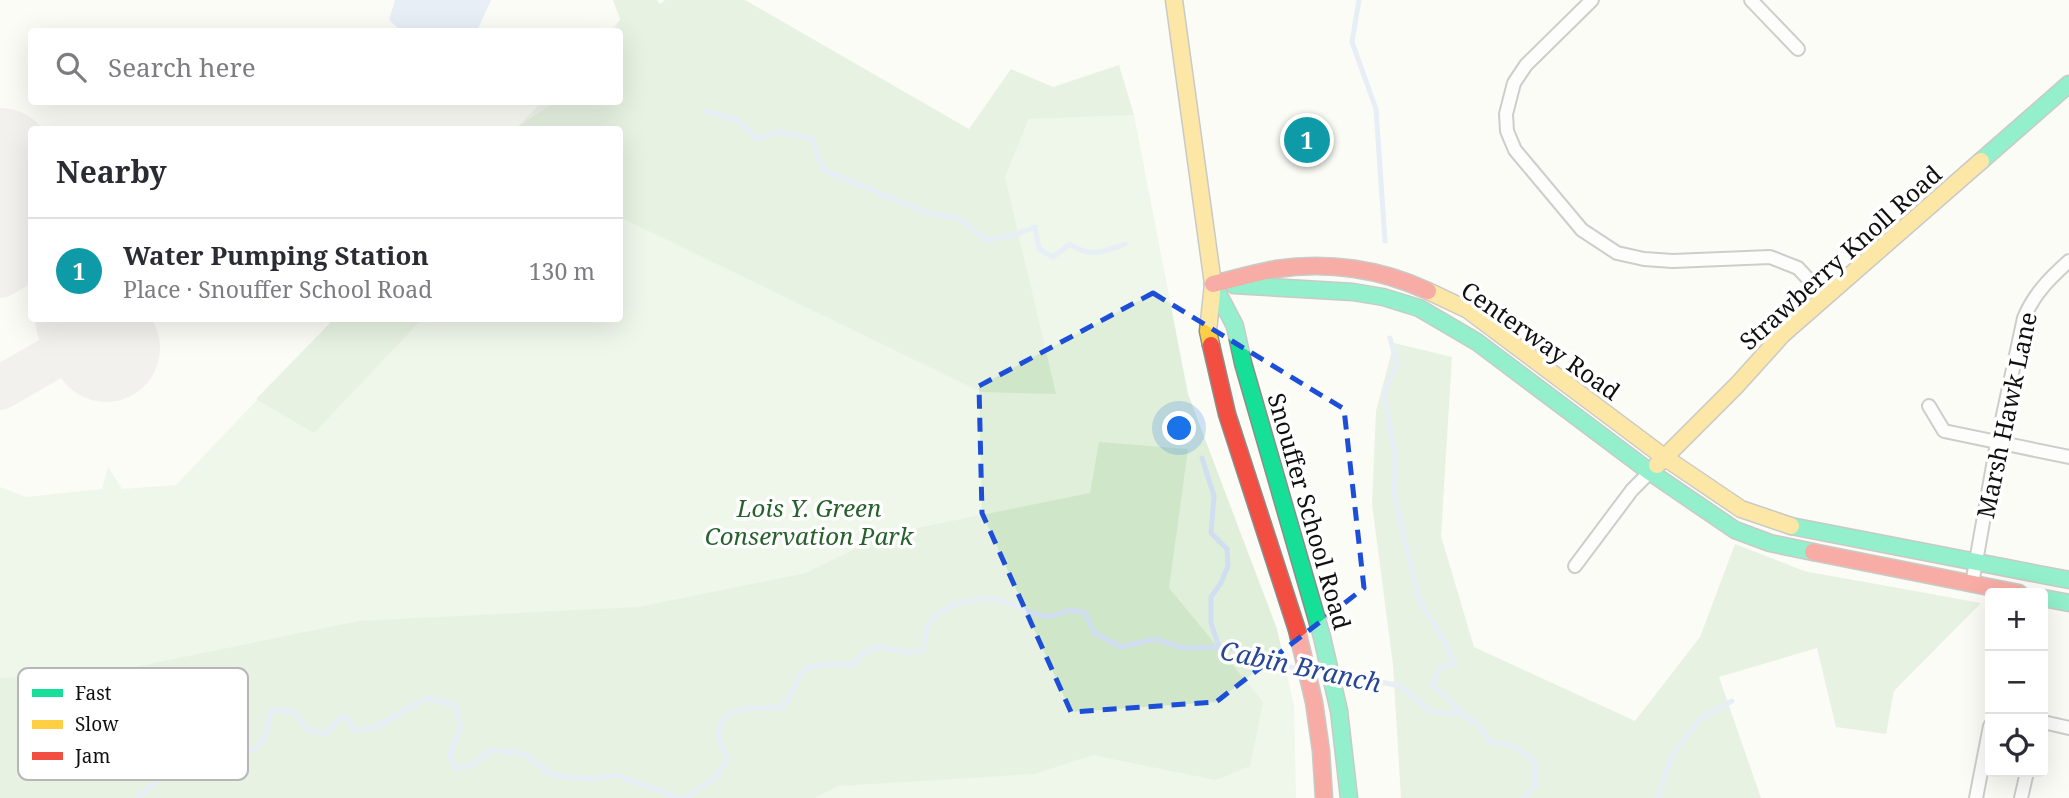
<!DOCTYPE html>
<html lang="en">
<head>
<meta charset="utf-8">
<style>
  body { margin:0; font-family:"Noto Serif",serif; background:#f2f2f3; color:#2b2b33 }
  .controls { position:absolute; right:21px; bottom:21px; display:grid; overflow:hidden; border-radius:7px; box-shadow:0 7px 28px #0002 }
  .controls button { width:63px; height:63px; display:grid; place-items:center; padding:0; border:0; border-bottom:2px solid #e1e1e2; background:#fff; color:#2b2b33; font:35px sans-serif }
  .you { position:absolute; left:1180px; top:429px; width:24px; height:24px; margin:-18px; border:5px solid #fff; border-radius:50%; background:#1a73e8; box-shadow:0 0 0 10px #1a73e833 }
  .badge { display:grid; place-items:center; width:46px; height:46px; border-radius:50%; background:#2563eb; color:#fff; font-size:23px; font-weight:700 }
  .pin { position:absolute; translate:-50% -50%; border:4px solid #fff; box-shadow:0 2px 7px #0006 }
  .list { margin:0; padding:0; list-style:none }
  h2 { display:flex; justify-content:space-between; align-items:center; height:91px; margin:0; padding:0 28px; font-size:30px }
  h2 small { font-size:23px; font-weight:400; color:#7c7c81 }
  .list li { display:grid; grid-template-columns:46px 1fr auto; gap:21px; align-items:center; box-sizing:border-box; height:105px; padding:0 28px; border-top:2px solid #e1e1e2 }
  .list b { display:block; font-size:26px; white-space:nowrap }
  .list p { margin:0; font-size:23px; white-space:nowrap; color:#7c7c81 }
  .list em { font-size:23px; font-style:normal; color:#7c7c81 }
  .icon { flex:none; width:38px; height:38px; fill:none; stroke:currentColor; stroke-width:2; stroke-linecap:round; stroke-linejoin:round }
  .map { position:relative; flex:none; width:2069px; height:798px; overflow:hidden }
  .search { position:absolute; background:#fff; box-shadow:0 7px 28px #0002; left:28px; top:28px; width:595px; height:77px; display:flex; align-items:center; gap:18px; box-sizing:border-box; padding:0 24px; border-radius:7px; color:#7c7c81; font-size:26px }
  .panel { position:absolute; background:#fff; box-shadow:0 7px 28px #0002; left:28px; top:126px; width:595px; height:196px; border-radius:7px }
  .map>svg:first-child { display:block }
  .green { fill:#e0efd9 }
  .forest { fill:#cfe6c8 }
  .water { fill:#d1ddf1 }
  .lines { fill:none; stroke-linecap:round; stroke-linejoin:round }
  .stream { stroke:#d1ddf1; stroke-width:5 }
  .taxiway { stroke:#e9e4df; stroke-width:44 }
  .runway { stroke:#e9e4df; stroke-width:108 }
  .street-casing { stroke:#969694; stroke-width:16 }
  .fast-casing { stroke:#8d8d8b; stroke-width:19 }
  .slow-casing { stroke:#8d8d8b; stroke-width:19 }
  .jam-casing { stroke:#8d8d8b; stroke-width:19 }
  .street { stroke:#fffffe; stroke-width:12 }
  .fast { stroke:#16e098; stroke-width:16 }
  .slow { stroke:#ffcf43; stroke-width:16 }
  .jam { stroke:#f24e42; stroke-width:16 }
  .marked { fill:none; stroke:#1d4ed8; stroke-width:5; stroke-dasharray:14 9; stroke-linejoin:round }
  .labels { text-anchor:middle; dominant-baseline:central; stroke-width:7; stroke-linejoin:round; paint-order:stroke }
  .street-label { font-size:24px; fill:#101010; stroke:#fff }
  .park-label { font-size:24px; font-style:italic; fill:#27612b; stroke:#fff }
  .water-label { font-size:26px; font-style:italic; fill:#274694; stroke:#fff }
  .key { fill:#fff; stroke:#b7b7b7; stroke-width:2 }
  .key-label { font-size:19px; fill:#101010 }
</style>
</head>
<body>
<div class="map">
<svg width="2069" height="798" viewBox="0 0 2069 798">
  <rect width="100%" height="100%" fill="#fcfcf7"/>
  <!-- green -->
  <polygon class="green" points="621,19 1036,311 1005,177 1029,119 1134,115 1188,394 1277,629 1294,706 1296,798 0,798 0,487 26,497 102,489 108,467 122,489 176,485 334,319 620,318 620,130 515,129 542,102 620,102 620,32 609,31"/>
  <!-- forest -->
  <g class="forest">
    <polygon points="613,0 657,0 660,4 665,0 745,0 969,129 1011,69 1053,87 1119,65 1134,115 1029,119 1005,177 1056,394 981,392 620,217 620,130 515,129 555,102 620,102 620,32 614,31 620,19"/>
    <polygon points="334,319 422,319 314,433 256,399"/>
    <polygon points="1394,343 1452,357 1441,536 1474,647 1635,721 1700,637 1735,544 1804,571 1981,603 1894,691 1886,734 1836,727 1817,648 1719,677 1761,798 1401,798 1393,665 1372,504 1376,411"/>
    <polygon points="1099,442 1188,449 1169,588 1263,702 1250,766 1216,780 1093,755 1034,774 838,786 815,798 0,798 0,678 96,675 359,621 639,607 806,573 883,535 1090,493"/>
  </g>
  <!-- water -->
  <polygon class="water" points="395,0 491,0 477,31 402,32 389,20"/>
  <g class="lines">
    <!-- stream -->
    <g class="stream">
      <polyline points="1359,0 1352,42 1376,109 1385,241"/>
      <path d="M705 111 738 120 756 139 776 132 812 138 823 170 928 213 959 218 986 240 1012 236 1035 227 1039 249 1053 257 1070 244C1090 258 1103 252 1125 244"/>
      <polyline points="1390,338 1397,364 1384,391 1395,458 1394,494 1419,599 1448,648 1455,663 1441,667 1432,684 1463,714"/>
      <polyline points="1202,458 1214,496 1211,533 1227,549 1228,566 1221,583 1211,597 1211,623 1219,647"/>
      <polyline points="137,798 168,773 177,741 218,741 235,750 255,749 266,735 271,710 293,711 308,730 326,734 338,720 348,717 354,730 375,728 427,698 455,705 461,726 449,757 456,768 471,766 491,750 525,754 552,775 591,779 615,775 681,798"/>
      <path d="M685 798 715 778 728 758C725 752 719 743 719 736 717 704 758 708 779 708L787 701 804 669 825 664 852 665C883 628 890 662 923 649 924 642 924 634 927 628 937 605 976 596 999 600 1014 603 1028 614 1044 616 1061 619 1062 605 1085 613L1094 633 1121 647 1155 639 1183 648 1227 647 1283 666 1346 675 1400 686 1431 712 1463 714 1479 726 1491 742 1514 746 1535 762V786L1523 798"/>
      <polyline points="1658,798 1671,757 1699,720 1732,701"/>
    </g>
    <!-- taxiway -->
    <g class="taxiway">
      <polyline points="0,276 32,258"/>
      <polyline points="0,388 97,332"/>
    </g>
    <!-- runway -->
    <g class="runway">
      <polyline points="0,162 32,217"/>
      <polyline points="89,318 106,348"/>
    </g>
    <!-- street casing -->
    <g class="street-casing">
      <g id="street">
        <polyline points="1592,0 1526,65 1514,83 1506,114 1507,131 1515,150 1582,230 1617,253 1644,259 1673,261 1770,257 1798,268 1825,297"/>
        <polyline points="1751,0 1798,49"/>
        <polyline points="1929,406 1944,431 2069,457"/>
        <polyline points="1575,566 1632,490 1650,472"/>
        <path d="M1972 584 1997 443 2024 318C2034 294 2049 279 2069 261"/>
        <polyline points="2043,722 2069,728"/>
        <polyline points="1976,798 1990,726"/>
        <polyline points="2021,798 2027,772"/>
      </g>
    </g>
    <!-- fast casing -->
    <g class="fast-casing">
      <g id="fast">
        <polyline points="1981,161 2069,84"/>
        <polyline points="1213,284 1235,326 1243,363 1322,637 1339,711 1349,798"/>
        <polyline points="1234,285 1353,292 1383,297 1419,308 1477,342 1650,472 1735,530 1770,543 1813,552"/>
        <polyline points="1791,526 2069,580"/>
        <polyline points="2043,598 2069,603"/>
      </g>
    </g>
    <!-- slow casing -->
    <g class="slow-casing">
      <g id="slow">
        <polyline points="1174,0 1213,284 1208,331 1211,345"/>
        <polyline points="1428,291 1468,310 1664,457 1741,509 1791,526"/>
        <polyline points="1657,465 1737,385 1783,334 1981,161"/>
      </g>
    </g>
    <!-- jam casing -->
    <g class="jam-casing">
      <g id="jam">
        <path d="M1213 284C1234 279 1255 273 1276 269 1328 261 1381 269 1428 291"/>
        <polyline points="1211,345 1227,414 1297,630 1314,702 1321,751 1324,798"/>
        <polyline points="1813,552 2019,593"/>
      </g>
    </g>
    <!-- street -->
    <use href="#street" class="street"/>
    <!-- fast -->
    <use href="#fast" class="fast"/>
    <!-- slow -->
    <use href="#slow" class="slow"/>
    <!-- jam -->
    <use href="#jam" class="jam"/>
  </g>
  <!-- marked area -->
  <path d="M0 0H2069V798H0ZM1153 293 1344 409 1364 588 1216 702 1071 712 982 513 979 386Z" fill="#fcfcf7" fill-opacity=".55" fill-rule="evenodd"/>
  <path class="marked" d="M1153 293 1344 409 1364 588 1216 702 1071 712 982 513 979 386Z"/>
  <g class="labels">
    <!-- street labels -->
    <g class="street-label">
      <text transform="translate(1840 257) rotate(-42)">Strawberry Knoll Road</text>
      <text transform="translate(1541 340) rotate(35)">Centerway Road</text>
      <text transform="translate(2006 415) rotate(-78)">Marsh Hawk Lane</text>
      <text transform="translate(1310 511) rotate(74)">Snouffer School Road</text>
    </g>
    <!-- park labels -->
    <g class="park-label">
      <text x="809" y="507">Lois Y. Green<tspan x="809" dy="28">Conservation Park</tspan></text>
    </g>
    <!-- water labels -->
    <g class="water-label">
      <text transform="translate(1301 666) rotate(12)">Cabin Branch</text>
    </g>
  </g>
  <!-- legend -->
  <rect x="18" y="668" width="230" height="112" rx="10" class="key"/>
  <rect x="32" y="689" width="31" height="8" fill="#16e098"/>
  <rect x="32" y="720" width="31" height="9" fill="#ffcf43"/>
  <rect x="32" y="752" width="31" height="8" fill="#f24e42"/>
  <g class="key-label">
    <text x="75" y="700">Fast</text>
    <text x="75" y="731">Slow</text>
    <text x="75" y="763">Jam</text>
  </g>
</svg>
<div class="controls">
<button>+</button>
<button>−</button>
<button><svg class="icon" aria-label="locate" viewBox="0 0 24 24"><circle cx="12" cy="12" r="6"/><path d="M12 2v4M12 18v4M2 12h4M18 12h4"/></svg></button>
</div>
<div class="you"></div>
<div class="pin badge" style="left:1307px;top:140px;background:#0f9aa8">1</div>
<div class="search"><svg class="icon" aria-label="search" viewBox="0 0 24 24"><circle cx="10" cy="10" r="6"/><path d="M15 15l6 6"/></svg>Search here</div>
<section class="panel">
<h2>Nearby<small></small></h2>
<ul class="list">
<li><span class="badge" style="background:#0f9aa8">1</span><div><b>Water Pumping Station</b><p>Place · Snouffer School Road</p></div><em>130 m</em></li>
</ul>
</section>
</div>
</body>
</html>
